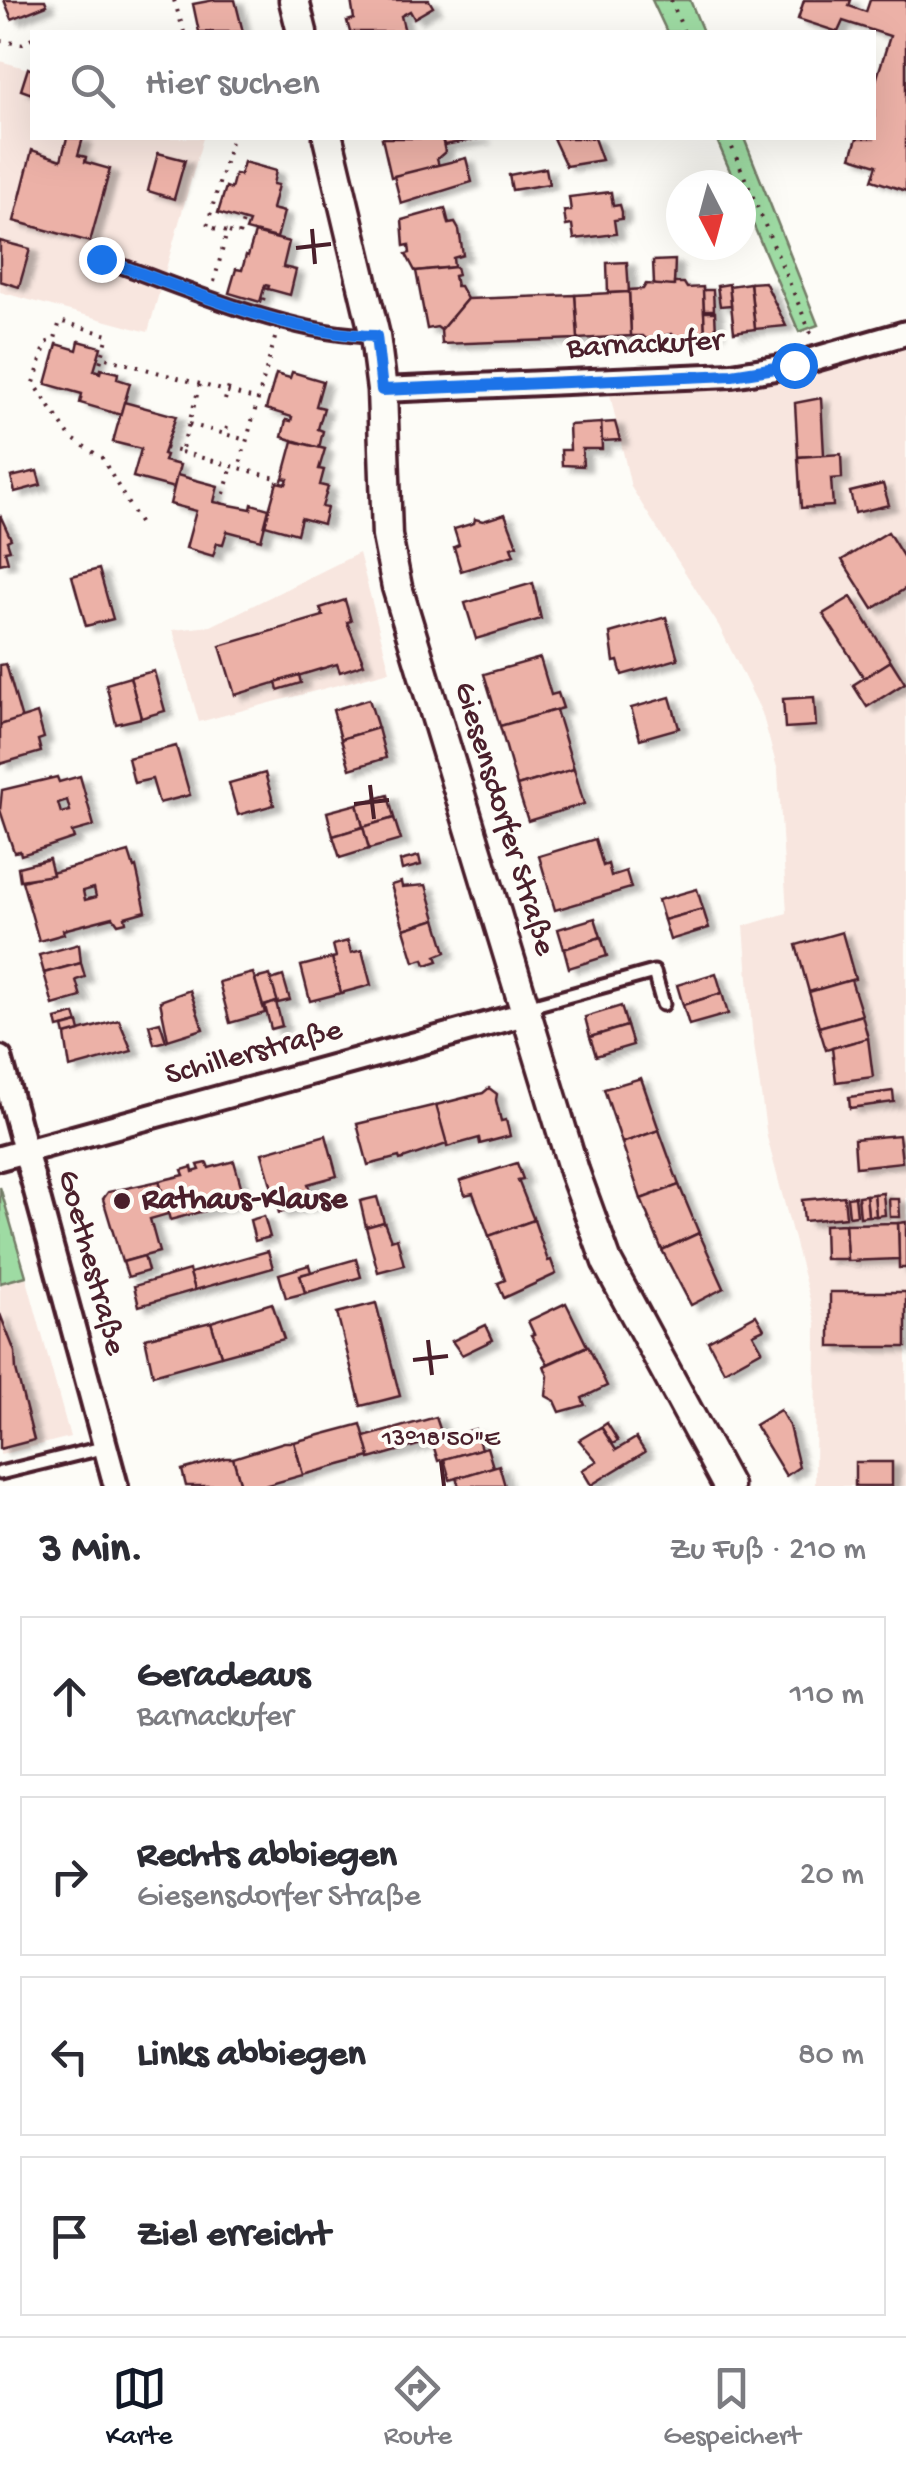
<!DOCTYPE html>
<html lang="de">
<head>
<meta charset="utf-8">
<style>
  body { margin:0; font-family:"Gochi Hand",sans-serif; background:#f7f7f7; color:#2b2b33 }
  .compass { position:absolute; left:666px; top:170px; width:90px; height:90px; border-radius:50%; background:#fff; box-shadow:0 10px 40px #0002; rotate:174deg }
  .stop { position:absolute; width:30px; height:30px; margin:-22px; border:8px solid #1a73e8; border-radius:50%; background:#fff }
  .stop.end { background:#1a73e8; border-color:#fff; box-shadow:0 2px 10px #0008 }
  .list { margin:0; padding:0; list-style:none }
  h2 { display:flex; justify-content:space-between; align-items:center; height:130px; margin:0; padding:0 40px; font-size:42px }
  h2 small { font-size:32px; font-weight:400; color:#7c7c81 }
  .list li { display:grid; grid-template-columns:65px 1fr auto; gap:30px; align-items:center; box-sizing:border-box; height:160px; margin:0 20px 20px; padding:0 20px; border:2px solid #e1e1e2; border-radius:0px }
  .list b { display:block; font-size:38px; white-space:nowrap }
  .list p { margin:0; font-size:32px; white-space:nowrap; color:#7c7c81 }
  .list em { font-size:32px; font-style:normal; color:#7c7c81 }
  .icon { flex:none; width:55px; height:55px; fill:none; stroke:currentColor; stroke-width:2; stroke-linecap:round; stroke-linejoin:round }
  .map { position:relative; flex:none; width:906px; height:1486px; overflow:hidden }
  .search { position:absolute; background:#fff; box-shadow:0 10px 40px #0002; left:30px; right:30px; top:30px; height:110px; display:flex; align-items:center; gap:25px; box-sizing:border-box; padding:0 35px; border-radius:0px; color:#7c7c81; font-size:38px }
  .sheet { height:850px; background:#fff }
  nav { display:flex; justify-content:space-around; align-items:center; box-sizing:border-box; height:140px; border-top:2px solid #e1e1e2; background:#fff; font-size:28px; color:#7c7c81 }
  nav a { display:grid; justify-items:center; gap:5px }
  nav .on { color:#111827 }
  .map>svg:first-child { display:block }
  .built { fill:#f8e6df }
  .green { fill:#9edba3; stroke:#747d67; stroke-width:2.5 }
  .building { fill:#ecb1a7; stroke:#4a1f2b; stroke-width:2.5; fill-rule:evenodd; filter:url(#shadow) }
  .lines { fill:none; stroke-linecap:round; stroke-linejoin:round }
  .service-casing { stroke:#4a1f2b; stroke-width:19 }
  .minor-casing { stroke:#4a1f2b; stroke-width:30 }
  .tertiary-casing { stroke:#4a1f2b; stroke-width:35 }
  .path { stroke:#4a1f2b; stroke-width:4; stroke-dasharray:2.5 8; stroke-linecap:butt }
  .service { stroke:#fdfcf7; stroke-width:11 }
  .minor { stroke:#fdfcf7; stroke-width:22 }
  .tertiary { stroke:#fdfcf7; stroke-width:28 }
  .route { stroke:#1a73e8; stroke-width:12 }
  .ticks { fill:none; stroke:#4a1f2b; stroke-width:4 }
  .poi-dot { fill:#4a1f2b; stroke:#fdfcf7; stroke-width:4 }
  .labels { text-anchor:middle; dominant-baseline:central; stroke-width:8; stroke-linejoin:round; paint-order:stroke }
  .street-label { font-size:32px; fill:#4a1f2b; stroke:#fdfcf7 }
  .poi-label { font-size:32px; font-weight:bold; fill:#4a1f2b; stroke:#fdfcf7; text-anchor:start }
  .ticks-label { font-size:25px; text-anchor:middle; fill:#4a1f2b; stroke:#fdfcf7; stroke-width:8; stroke-linejoin:round; paint-order:stroke }
</style>
</head>
<body>
<div class="map">
<svg width="906" height="1486" viewBox="0 0 906 1486">
  <defs>
    <filter id="shadow"><feDropShadow dx="8" dy="4.5" stdDeviation="2.5" flood-color="#0004"/></filter>
  </defs>
  <rect width="100%" height="100%" fill="#fdfcf7"/>
  <filter id="ink" filterUnits="userSpaceOnUse"><feTurbulence type="fractalNoise" baseFrequency=".01" numOctaves="2"/><feDisplacementMap in="SourceGraphic" scale="20" xChannelSelector="R" yChannelSelector="G"/><feConvolveMatrix kernelMatrix="1 2 1 2 8 2 1 2 1" color-interpolation-filters="sRGB"/></filter>
  <g filter="url(#ink)">
    <!-- built -->
    <g class="built">
      <polygon points="0,61 32,70 32,138 203,138 148,332 0,292"/>
      <polygon points="906,345 906,1486 815,1486 816,1323 767,1137 752,1030 744,926 787,913 778,771 762,713 719,626 631,487 609,390 774,382"/>
      <polygon points="359,553 390,671 199,722 173,630 211,626"/>
      <polygon points="26,1276 70,1437 0,1455 0,1283"/>
    </g>
    <!-- green -->
    <g class="green">
      <polygon points="652,0 690,0 703,32 667,32"/>
      <polygon points="716,138 744,138 818,325 799,332 741,196 741,185 736,185"/>
      <polygon points="0,1187 26,1276 0,1283"/>
    </g>
    <!-- building -->
    <g class="building">
      <polygon points="4,0 45,0 47,5 12,19"/>
      <polygon points="214,0 235,0 243,32 199,32 193,4"/>
      <polygon points="429,0 433,7 414,18 410,11 401,16 405,32 350,32 347,21 354,19 351,0"/>
      <polygon points="804,0 851,0 849,6 866,12 870,0 906,0 906,191 872,180 877,165 851,157 857,138 874,138 874,87 890,36 843,21 838,32 798,19"/>
      <polygon points="28,68 32,70 32,94 21,90"/>
      <polygon points="67,138 83,138 78,155 86,157 85,162 110,169 90,242 14,221 32,150 61,160"/>
      <polygon points="382,138 442,138 445,152 437,159 439,166 391,177"/>
      <polygon points="442,138 483,138 444,145"/>
      <polygon points="553,138 594,138 602,160 566,166"/>
      <polygon points="158,153 185,160 174,199 148,191"/>
      <polygon points="466,158 472,182 401,204 394,176"/>
      <polygon points="244,162 276,171 273,184 278,185 272,209 284,212 277,238 246,230 249,222 218,213 226,187 231,189 235,174 240,175"/>
      <polygon points="546,168 549,184 512,190 509,175"/>
      <polygon points="611,192 613,206 620,205 622,212 622,219 614,220 616,234 574,239 572,225 566,226 564,211 571,211 569,197"/>
      <polygon points="445,208 449,224 455,223 459,230 463,255 453,258 454,267 415,271 406,254 410,253 409,245 404,246 402,220"/>
      <polygon points="255,233 289,242 283,267 296,270 290,295 268,289 269,286 265,285 260,302 229,293 236,269 242,270 246,255 248,256"/>
      <polygon points="0,241 30,249 19,287 0,281"/>
      <polygon points="675,260 674,286 660,287 654,284 653,261"/>
      <polygon points="627,262 629,292 608,293 607,263"/>
      <polygon points="456,267 458,275 454,276 456,286 460,286 467,299 441,330 437,327 427,329 416,271"/>
      <polygon points="765,282 786,326 755,329 750,283"/>
      <polygon points="674,283 684,283 687,288 703,287 705,333 675,338 672,334 646,339 643,336 631,336 629,290 643,289 646,284 674,286"/>
      <polygon points="750,283 755,329 734,332 729,286"/>
      <polygon points="729,284 731,305 720,306 717,286"/>
      <polygon points="703,290 713,290 714,310 704,310"/>
      <polygon points="629,292 631,336 578,339 575,295"/>
      <polygon points="575,295 578,339 442,344 441,330 467,299"/>
      <polygon points="704,312 715,312 716,332 705,333"/>
      <polygon points="79,341 101,347 94,371 100,373 101,369 118,373 117,379 130,383 121,415 80,403 82,394 46,384 57,344 77,350"/>
      <polygon points="292,372 323,381 316,406 324,408 318,429 323,431 319,448 282,437 286,420 291,421 292,417 266,409 276,374 290,378"/>
      <polygon points="821,398 824,455 798,457 795,403"/>
      <polygon points="124,402 176,416 163,454 166,455 164,461 180,465 174,488 133,477 141,449 113,442"/>
      <polygon points="615,422 620,440 602,441 601,423"/>
      <polygon points="601,423 602,449 582,449 583,466 562,465 561,450 570,450 569,425"/>
      <polygon points="293,441 325,449 319,469 324,470 320,485 328,487 322,507 327,508 323,524 301,518 297,534 265,525 277,482 286,484 288,479 283,478"/>
      <polygon points="841,454 842,478 831,479 833,506 801,508 798,457"/>
      <polygon points="37,471 41,485 15,492 11,477"/>
      <polygon points="177,475 218,486 214,502 251,509 252,504 269,509 261,540 227,531 223,544 217,543 213,556 186,548 196,511 170,504"/>
      <polygon points="883,484 889,505 855,513 850,492"/>
      <polygon points="505,514 517,545 511,547 514,555 461,571 454,547 459,545 454,529 474,523 475,519 483,521"/>
      <polygon points="0,515 11,539 7,541 10,550 5,551 8,562 0,564"/>
      <polygon points="888,532 906,561 906,588 873,609 842,560"/>
      <polygon points="99,569 113,619 86,626 72,576"/>
      <polygon points="533,583 541,619 476,639 465,603"/>
      <polygon points="851,597 891,661 864,678 823,614"/>
      <polygon points="345,600 351,621 347,622 364,664 340,672 337,664 235,695 220,646 323,616 320,608"/>
      <polygon points="666,617 678,659 622,675 618,661 614,662 610,633"/>
      <polygon points="540,658 551,695 558,693 563,708 500,726 484,674"/>
      <polygon points="891,661 905,683 867,707 853,685"/>
      <polygon points="6,664 22,720 0,725 0,665"/>
      <polygon points="154,671 165,711 141,718 130,677"/>
      <polygon points="299,675 301,683 278,690 276,682"/>
      <polygon points="130,677 141,718 116,724 106,684"/>
      <polygon points="670,697 679,728 640,739 631,708"/>
      <polygon points="814,697 816,726 785,728 783,699"/>
      <polygon points="369,699 378,728 341,739 333,710"/>
      <polygon points="556,710 574,769 517,786 500,726"/>
      <polygon points="37,713 44,738 38,740 41,752 0,764 0,725"/>
      <polygon points="378,728 386,758 350,769 341,739"/>
      <polygon points="176,746 190,795 159,803 152,779 134,783 128,758"/>
      <polygon points="574,769 584,804 528,821 517,786"/>
      <polygon points="265,773 274,805 238,815 229,783"/>
      <path d="M80 776 94 826 72 832 74 838 47 847 21 855 20 851 14 852 0 810 2 790 57 777 59 782ZM67 800 70 811 61 813 58 803Z"/>
      <polygon points="388,795 394,818 363,827 357,804"/>
      <polygon points="357,804 363,827 333,836 327,812"/>
      <polygon points="394,818 401,840 369,849 363,827"/>
      <polygon points="363,827 369,849 340,858 333,836"/>
      <polygon points="595,839 603,866 608,864 611,876 626,871 631,888 555,910 539,856"/>
      <path d="M129 852 134 868 136 867 146 911 125 917 126 922 118 924 113 917 63 930 64 934 39 941 22 881ZM94 888 96 897 85 900 83 891Z"/>
      <polygon points="419,856 421,865 402,870 400,861"/>
      <polygon points="49,859 53,875 20,880 18,867"/>
      <polygon points="401,882 402,887 426,885 436,919 404,929 391,885"/>
      <polygon points="697,889 703,909 664,920 658,900"/>
      <polygon points="703,909 709,928 670,940 664,920"/>
      <polygon points="595,918 601,937 564,949 558,929"/>
      <polygon points="436,919 446,952 436,956 438,961 426,965 424,959 414,962 404,929"/>
      <polygon points="842,932 855,979 809,992 796,945"/>
      <polygon points="601,937 607,956 569,968 564,949"/>
      <polygon points="348,941 351,953 362,950 371,985 341,993 332,958 336,957 333,945"/>
      <polygon points="79,944 81,963 44,973 39,955"/>
      <polygon points="332,958 341,993 310,1001 301,966"/>
      <polygon points="81,963 85,977 76,980 81,997 53,1005 44,973"/>
      <polygon points="253,973 265,1013 230,1023 219,982"/>
      <polygon points="716,973 722,993 683,1005 677,985"/>
      <polygon points="270,975 278,1002 263,1006 255,979"/>
      <polygon points="283,976 290,1000 278,1003 271,980"/>
      <polygon points="851,980 862,1015 819,1027 809,992"/>
      <polygon points="190,990 203,1029 168,1040 160,1001"/>
      <polygon points="722,993 728,1014 689,1025 683,1005"/>
      <polygon points="276,1002 282,1026 271,1029 265,1006"/>
      <polygon points="621,1006 627,1026 590,1037 585,1017"/>
      <polygon points="75,1014 78,1023 58,1028 56,1019"/>
      <polygon points="862,1015 868,1038 826,1050 819,1027"/>
      <polygon points="119,1020 132,1051 70,1068 65,1035"/>
      <polygon points="160,1022 166,1041 154,1044 149,1025"/>
      <polygon points="78,1023 80,1031 65,1035 63,1027"/>
      <polygon points="627,1026 633,1045 596,1056 590,1037"/>
      <polygon points="868,1038 873,1077 836,1082 832,1048"/>
      <polygon points="641,1078 659,1130 622,1143 604,1089"/>
      <polygon points="489,1088 497,1094 496,1100 501,1121 506,1120 510,1136 480,1144 479,1138 447,1147 436,1105 483,1093"/>
      <polygon points="893,1091 894,1102 850,1108 849,1097"/>
      <polygon points="436,1105 447,1144 400,1160 399,1157 368,1165 357,1124"/>
      <polygon points="659,1130 679,1185 641,1199 622,1143"/>
      <polygon points="326,1135 337,1176 308,1184 313,1204 279,1213 262,1153"/>
      <polygon points="899,1135 902,1162 856,1167 854,1139"/>
      <polygon points="234,1161 245,1200 170,1220 159,1181 184,1175 182,1170 192,1167 193,1172 200,1170 198,1165 207,1163 209,1168"/>
      <polygon points="517,1163 523,1179 518,1180 534,1220 489,1236 473,1193 465,1195 460,1181"/>
      <polygon points="159,1181 168,1214 150,1219 159,1252 122,1262 103,1199 108,1192"/>
      <polygon points="679,1185 699,1233 662,1250 641,1199"/>
      <polygon points="883,1193 885,1215 876,1216 874,1194"/>
      <polygon points="874,1194 876,1216 868,1216 866,1195"/>
      <polygon points="866,1195 868,1216 860,1217 858,1196"/>
      <polygon points="844,1196 846,1217 804,1221 802,1200"/>
      <polygon points="855,1196 857,1215 849,1216 847,1197"/>
      <polygon points="377,1197 384,1222 366,1227 360,1201"/>
      <polygon points="889,1199 899,1199 900,1217 890,1217"/>
      <polygon points="264,1216 270,1237 255,1241 250,1220"/>
      <polygon points="534,1220 548,1261 551,1260 556,1274 504,1298 498,1283 505,1280 489,1236"/>
      <polygon points="384,1222 391,1240 397,1238 404,1265 378,1272 366,1227"/>
      <polygon points="906,1222 906,1268 899,1268 898,1223"/>
      <polygon points="898,1223 899,1259 847,1261 845,1224"/>
      <polygon points="845,1224 847,1259 825,1259 824,1225"/>
      <polygon points="699,1233 724,1288 691,1305 662,1250"/>
      <polygon points="268,1251 273,1268 195,1290 190,1273"/>
      <polygon points="144,1256 148,1271 128,1277 123,1262"/>
      <polygon points="356,1259 361,1277 305,1293 300,1275"/>
      <polygon points="309,1265 311,1272 300,1275 305,1293 286,1298 279,1274"/>
      <polygon points="189,1270 195,1290 139,1306 134,1286"/>
      <rect x="830" y="1292" width="76" height="55"/>
      <polygon points="272,1303 284,1339 221,1356 211,1322"/>
      <polygon points="376,1303 400,1396 361,1406 337,1313"/>
      <polygon points="566,1303 587,1346 548,1364 531,1335 534,1334 528,1321"/>
      <polygon points="0,1314 15,1352 16,1370 34,1440 0,1449"/>
      <polygon points="756,1315 764,1329 753,1334 762,1350 724,1371 708,1341"/>
      <polygon points="211,1322 221,1356 153,1375 145,1338"/>
      <polygon points="486,1325 493,1340 462,1355 452,1341"/>
      <polygon points="588,1346 607,1386 582,1398 585,1405 560,1412 555,1401 546,1396 548,1376 544,1366"/>
      <polygon points="780,1410 789,1426 799,1467 786,1476 755,1425"/>
      <polygon points="436,1417 443,1438 370,1459 364,1437"/>
      <polygon points="607,1423 618,1441 612,1444 601,1427"/>
      <polygon points="361,1424 370,1457 303,1475 294,1442"/>
      <polygon points="601,1427 616,1450 636,1438 645,1452 591,1485 582,1470 597,1461 579,1440"/>
      <polygon points="475,1429 481,1449 438,1461 432,1441"/>
      <polygon points="284,1442 294,1442 303,1475 264,1486 241,1486 233,1458"/>
      <polygon points="487,1447 493,1467 450,1480 444,1459"/>
      <polygon points="225,1458 233,1458 241,1486 186,1486 182,1470"/>
      <rect x="855" y="1462" width="37" height="24"/>
      <polygon points="499,1465 505,1486 459,1486 456,1478"/>
    </g>
    <g class="lines">
      <!-- service casing -->
      <g class="service-casing">
        <g id="service">
          <path d="M101 259C183 287 290 336 375 336"/>
          <polyline points="523,1008 654,972 663,1004"/>
          <polyline points="0,1473 106,1447"/>
        </g>
      </g>
      <!-- minor casing -->
      <g class="minor-casing">
        <g id="minor">
          <polyline points="382,390 732,375 794,365 906,333"/>
          <polyline points="0,1058 116,1486"/>
          <polyline points="0,1158 525,1014"/>
        </g>
      </g>
      <!-- tertiary casing -->
      <g class="tertiary-casing">
        <g id="tertiary">
          <polyline points="294,0 302,32"/>
          <polyline points="328,138 375,336 382,390 387,536 397,587 574,1171 607,1262 728,1486"/>
        </g>
      </g>
      <!-- path -->
      <g class="path">
        <polyline points="174,0 184,32"/>
        <polyline points="671,0 684,32"/>
        <polyline points="0,41 21,44 32,38"/>
        <polyline points="728,138 812,336"/>
        <polyline points="229,232 239,235 243,221"/>
        <polyline points="214,282 227,232 207,226 232,138"/>
        <polyline points="263,300 268,286"/>
        <polyline points="275,338 239,468 287,481"/>
        <polyline points="97,372 102,357"/>
        <polyline points="225,400 230,383"/>
        <polyline points="189,424 225,434"/>
        <polyline points="227,427 225,434 246,440"/>
        <polyline points="165,448 181,452 200,384 258,400"/>
        <polyline points="181,452 239,468"/>
        <polyline points="221,504 232,466"/>
        <polyline points="139,523 102,458 70,437 34,383 46,343 55,339 60,321 108,335 102,357 200,384"/>
      </g>
      <!-- service -->
      <use href="#service" class="service"/>
      <!-- minor -->
      <use href="#minor" class="minor"/>
      <!-- tertiary -->
      <use href="#tertiary" class="tertiary"/>
    </g>
  </g>
  <g class="lines" filter="url(#ink)">
    <!-- route -->
    <path class="route" d="M101 259C183 287 290 336 376 336L382 390 732 375 794 365"/>
  </g>
  <!-- ticks -->
  <path class="ticks" d="M312 229 315 264M296 248 331 244M370 785 374 819M354 804 389 800M428 1340 432 1375M413 1360 448 1356M441 1461 444 1486"/>
  <!-- markers -->
  <circle class="poi-dot" cx="122" cy="1201" r="10"/>
  <g class="labels">
    <!-- street labels -->
    <g class="street-label">
      <text transform="translate(645 346) rotate(-3)">Barnackufer</text>
      <text transform="translate(503 819) rotate(73)">Giesensdorfer Straße</text>
      <text transform="translate(254 1054) rotate(-15)">Schillerstraße</text>
      <text transform="translate(90 1263) rotate(75)">Goethestraße</text>
    </g>
    <!-- poi labels -->
    <g class="poi-label">
      <text x="142" y="1201">Rathaus-Klause</text>
    </g>
  </g>
  <g class="ticks-label">
    <text x="441" y="1445">13°18'50"E</text>
  </g>
</svg>
<svg class="compass" viewBox="-18 -18 36 36"><path d="M0-13l5 13h-10z" fill="#e53935"/><path d="M0 13l5-13h-10z" fill="#7c7c81"/></svg>
<div class="stop" style="left:794px;top:365px"></div>
<div class="stop end" style="left:101px;top:259px"></div>
<div class="search"><svg class="icon" aria-label="search" viewBox="0 0 24 24"><circle cx="10" cy="10" r="6"/><path d="M15 15l6 6"/></svg>Hier suchen</div>
</div>
<section class="sheet">
<h2>3 Min.<small>Zu Fuß · 210 m</small></h2>
<ul class="list">
<li><svg class="icon" aria-label="ahead" viewBox="0 0 24 24"><path d="M12 20V5M6 11l6-6 6 6"/></svg><div><b>Geradeaus</b><p>Barnackufer</p></div><em>110 m</em></li>
<li><svg class="icon" aria-label="right" viewBox="0 0 24 24"><path d="M7 20v-9h11M14 6l5 5-5 5"/></svg><div><b>Rechts abbiegen</b><p>Giesensdorfer Straße</p></div><em>20 m</em></li>
<li><svg class="icon" aria-label="left" viewBox="0 0 24 24"><path d="M17 20v-9H6M10 6l-5 5 5 5"/></svg><div><b>Links abbiegen</b></div><em>80 m</em></li>
<li><svg class="icon" aria-label="arrive" viewBox="0 0 24 24"><path d="M6 21V4h12l-3 4 3 4H6"/></svg><div><b>Ziel erreicht</b></div></li>
</ul>
</section>
<nav>
<a class="on"><svg class="icon" aria-label="map" viewBox="0 0 24 24"><path d="M3 6l6-2 6 2 6-2v14l-6 2-6-2-6 2zM9 4v14M15 6v14"/></svg>Karte</a>
<a><svg class="icon" aria-label="directions" viewBox="0 0 24 24"><path d="M12 3l9 9-9 9-9-9zM9 14v-3h6M13 9l2 2-2 2"/></svg>Route</a>
<a><svg class="icon" aria-label="saved" viewBox="0 0 24 24"><path d="M7 4h10v16l-5-4-5 4z"/></svg>Gespeichert</a>
</nav>
</body>
</html>
